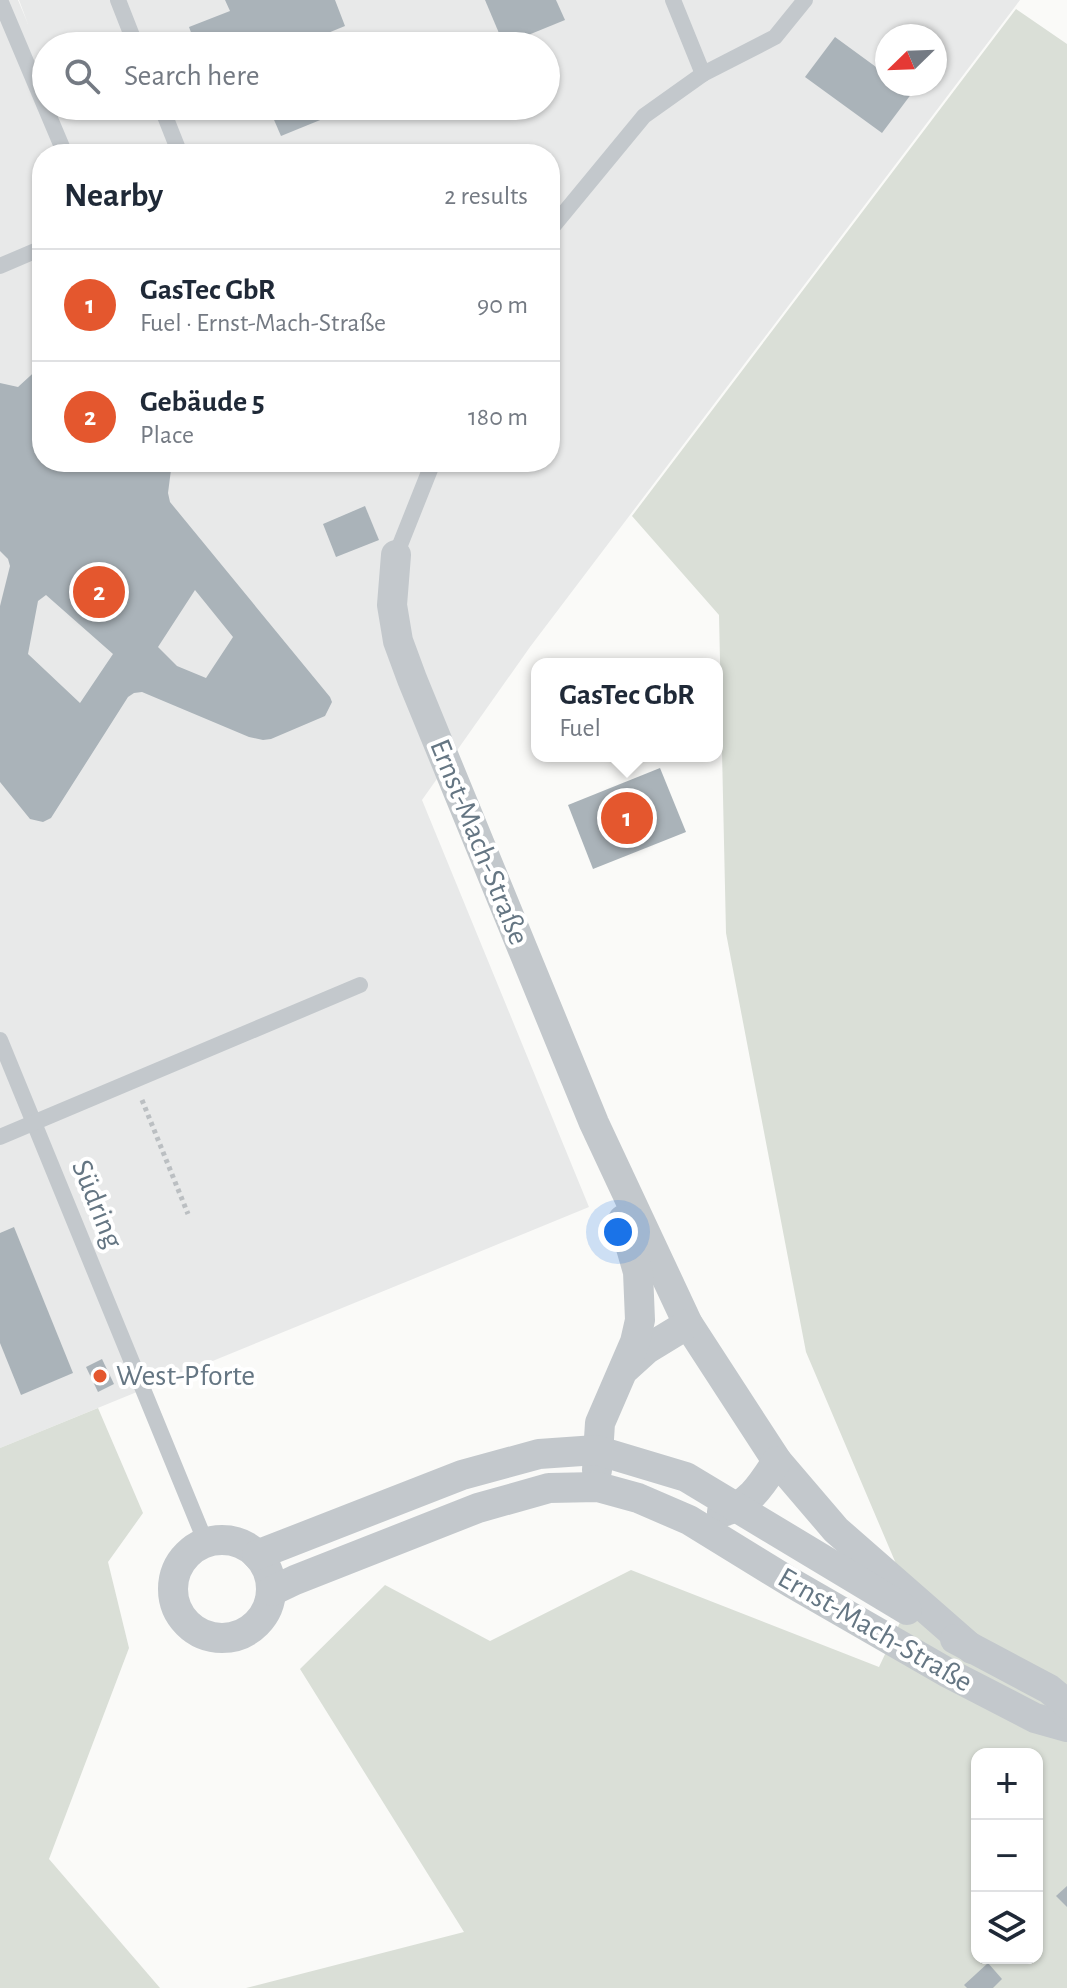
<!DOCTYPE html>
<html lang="en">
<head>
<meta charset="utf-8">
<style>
  body { margin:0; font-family:"Alegreya Sans",sans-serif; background:#f2f2f3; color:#1f2937 }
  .controls { position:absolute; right:24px; bottom:24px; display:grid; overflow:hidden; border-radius:16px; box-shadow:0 2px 6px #0004 }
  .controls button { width:72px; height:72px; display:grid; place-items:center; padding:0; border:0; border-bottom:2px solid #e0e1e3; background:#fff; color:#1f2937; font:40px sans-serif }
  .compass { position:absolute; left:875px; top:24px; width:72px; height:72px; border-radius:50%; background:#fff; box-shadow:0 2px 6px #0004; rotate:247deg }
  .you { position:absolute; left:618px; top:1232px; width:28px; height:28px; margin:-20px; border:6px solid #fff; border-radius:50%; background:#1a73e8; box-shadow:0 0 0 12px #1a73e833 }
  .badge { display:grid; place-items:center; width:52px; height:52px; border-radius:50%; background:#e4572e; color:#fff; font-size:26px; font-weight:700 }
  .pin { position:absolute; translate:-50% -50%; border:4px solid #fff; box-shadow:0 2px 8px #0006 }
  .popup { position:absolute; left:531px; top:658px; width:192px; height:104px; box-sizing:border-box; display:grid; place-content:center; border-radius:16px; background:#fff; filter:drop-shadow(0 2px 6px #0005); font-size:26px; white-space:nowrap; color:#747a83 }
  .popup b { font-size:30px; color:#1f2937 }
  .popup::after { content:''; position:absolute; left:50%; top:100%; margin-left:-16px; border:16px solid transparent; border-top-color:#fff }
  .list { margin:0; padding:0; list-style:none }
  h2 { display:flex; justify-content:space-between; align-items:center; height:104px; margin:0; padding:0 32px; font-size:34px }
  h2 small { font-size:26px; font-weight:400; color:#747a83 }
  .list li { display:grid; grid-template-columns:52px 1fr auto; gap:24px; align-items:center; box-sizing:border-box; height:112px; padding:0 32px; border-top:2px solid #e0e1e3 }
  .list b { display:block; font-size:30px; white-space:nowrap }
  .list p { margin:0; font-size:26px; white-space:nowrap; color:#747a83 }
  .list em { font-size:26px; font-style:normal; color:#747a83 }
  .icon { flex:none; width:44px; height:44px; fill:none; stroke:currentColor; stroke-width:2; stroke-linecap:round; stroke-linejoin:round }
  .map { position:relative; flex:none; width:1067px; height:1988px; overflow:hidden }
  .search { position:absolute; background:#fff; box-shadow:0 2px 6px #0004; left:32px; top:32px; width:528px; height:88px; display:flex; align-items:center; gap:20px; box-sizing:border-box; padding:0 28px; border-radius:44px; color:#747a83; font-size:30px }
  .panel { position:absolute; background:#fff; box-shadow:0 2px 6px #0004; left:32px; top:144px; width:528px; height:328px; border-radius:32px }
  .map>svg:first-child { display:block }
  .built { fill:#e8e9e9; fill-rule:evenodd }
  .green { fill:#dadfd7; fill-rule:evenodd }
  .building { fill:#aab3b9; fill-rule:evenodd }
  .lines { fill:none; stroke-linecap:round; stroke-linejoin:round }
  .path { stroke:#bbbfc2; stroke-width:5; stroke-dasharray:4 4; stroke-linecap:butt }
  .lane { stroke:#c3c8cc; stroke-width:16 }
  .street { stroke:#c3c8cc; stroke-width:30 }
  .poi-dot { fill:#e4572e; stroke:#fff; stroke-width:3 }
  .labels { text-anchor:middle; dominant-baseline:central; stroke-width:8; stroke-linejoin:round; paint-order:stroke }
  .street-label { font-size:30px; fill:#657683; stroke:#fff }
  .poi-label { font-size:30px; fill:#657683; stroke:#fff; text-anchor:start }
</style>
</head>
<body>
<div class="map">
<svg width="1067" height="1988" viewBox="0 0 1067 1988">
  <rect width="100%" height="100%" fill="#fafaf8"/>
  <!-- built -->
  <path class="built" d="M0 0H18L28 24 19 0H1020L530 647 422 800 589 1207 0 1448ZM887 36H935V84H887ZM46 46H546V106H46ZM42 154H550V462H42Z"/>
  <!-- green -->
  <g class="green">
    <path d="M1016 9 1067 44V1988H246L464 1932 300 1669 385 1585 490 1641 631 1570 879 1667 911 1599 806 1352 726 933 719 615 632 516ZM977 1754H1037V1958H977Z"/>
    <polygon points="98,1408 143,1513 108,1562 129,1648 49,1859 160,1988 0,1988 0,1448"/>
  </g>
  <!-- building -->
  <g class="building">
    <polygon points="225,0 335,0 345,26 301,44 302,46 196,46 189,27 230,11"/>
    <polygon points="485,0 556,0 565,20 504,45"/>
    <polygon points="835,37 887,75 887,84 900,84 912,93 882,133 805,77"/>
    <polygon points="268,106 326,106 330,116 281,136"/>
    <path d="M42 365V462H172L168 493 170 502 330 697 332 702 325 716 271 739 263 740 249 737 142 692 134 693 128 697 51 818 43 822 30 819 0 782V606L10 566 8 559 0 551V383L18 387ZM195 590 233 637 206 678 177 666 158 647ZM46 595 113 654 80 703 28 654 38 601Z"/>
    <polygon points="365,506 379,540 336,557 323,524"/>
    <polygon points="660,768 686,832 593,869 568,805"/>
    <polygon points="14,1227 73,1373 21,1395 0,1343 0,1233"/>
    <polygon points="102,1359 114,1384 98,1392 86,1367"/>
    <polygon points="1067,1886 1067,1907 1056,1896"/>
    <polygon points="988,1963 1002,1979 993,1988 967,1988 964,1985"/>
  </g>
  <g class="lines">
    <!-- path -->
    <polyline class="path" points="142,1100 188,1214"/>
    <!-- lane -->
    <g class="lane">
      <polyline points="0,0 65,154"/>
      <polyline points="118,0 136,46"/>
      <polyline points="673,0 703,74"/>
      <polyline points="161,106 180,154"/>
      <polyline points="550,230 644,116 703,74 775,37 805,0"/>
      <polyline points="0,266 42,248"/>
      <polyline points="396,555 433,462"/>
      <polyline points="0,1040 206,1543"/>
      <polyline points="0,1137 360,985"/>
    </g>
    <!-- street -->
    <g class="street">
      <polyline points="396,555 392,605 398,641 412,679 594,1123 688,1324 777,1461 836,1530 972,1649"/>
      <polyline points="626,1368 647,1349 688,1324"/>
      <polyline points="597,1470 600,1423 635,1342 640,1320 638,1272 623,1220"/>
      <path d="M722 1512C750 1505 762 1484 777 1461"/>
      <circle cx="222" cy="1589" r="49"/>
      <polyline points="257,1555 462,1475 539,1454 596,1450 686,1477 907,1610"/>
      <polyline points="272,1591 295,1580 478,1508 549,1488 598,1487 638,1498 689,1520 790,1582 948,1673 1035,1718 1067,1727"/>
      <polyline points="955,1639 1049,1689 1067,1704"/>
    </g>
  </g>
  <!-- markers -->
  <circle class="poi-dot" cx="100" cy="1376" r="8"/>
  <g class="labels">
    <!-- street labels -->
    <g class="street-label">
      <text transform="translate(479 842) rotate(68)">Ernst-Mach-Straße</text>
      <text transform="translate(97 1204) rotate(68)">Südring</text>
      <text transform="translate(875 1630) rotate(30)">Ernst-Mach-Straße</text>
    </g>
    <!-- poi labels -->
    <g class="poi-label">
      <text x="116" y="1376">West-Pforte</text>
    </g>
  </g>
</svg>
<div class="controls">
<button>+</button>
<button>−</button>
<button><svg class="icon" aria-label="layers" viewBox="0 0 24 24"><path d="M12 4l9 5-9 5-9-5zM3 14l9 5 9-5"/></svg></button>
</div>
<svg class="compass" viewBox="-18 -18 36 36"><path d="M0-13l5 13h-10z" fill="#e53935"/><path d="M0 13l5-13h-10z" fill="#747a83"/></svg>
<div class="you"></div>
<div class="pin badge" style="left:627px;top:818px">1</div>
<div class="popup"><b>GasTec GbR</b>Fuel</div>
<div class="pin badge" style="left:99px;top:592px">2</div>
<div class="search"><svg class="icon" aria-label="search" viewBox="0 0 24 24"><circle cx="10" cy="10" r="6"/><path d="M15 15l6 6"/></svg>Search here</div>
<section class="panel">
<h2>Nearby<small>2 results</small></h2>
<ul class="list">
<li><span class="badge">1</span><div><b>GasTec GbR</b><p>Fuel · Ernst-Mach-Straße</p></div><em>90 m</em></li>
<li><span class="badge">2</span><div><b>Gebäude 5</b><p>Place</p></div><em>180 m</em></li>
</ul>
</section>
</div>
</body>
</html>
